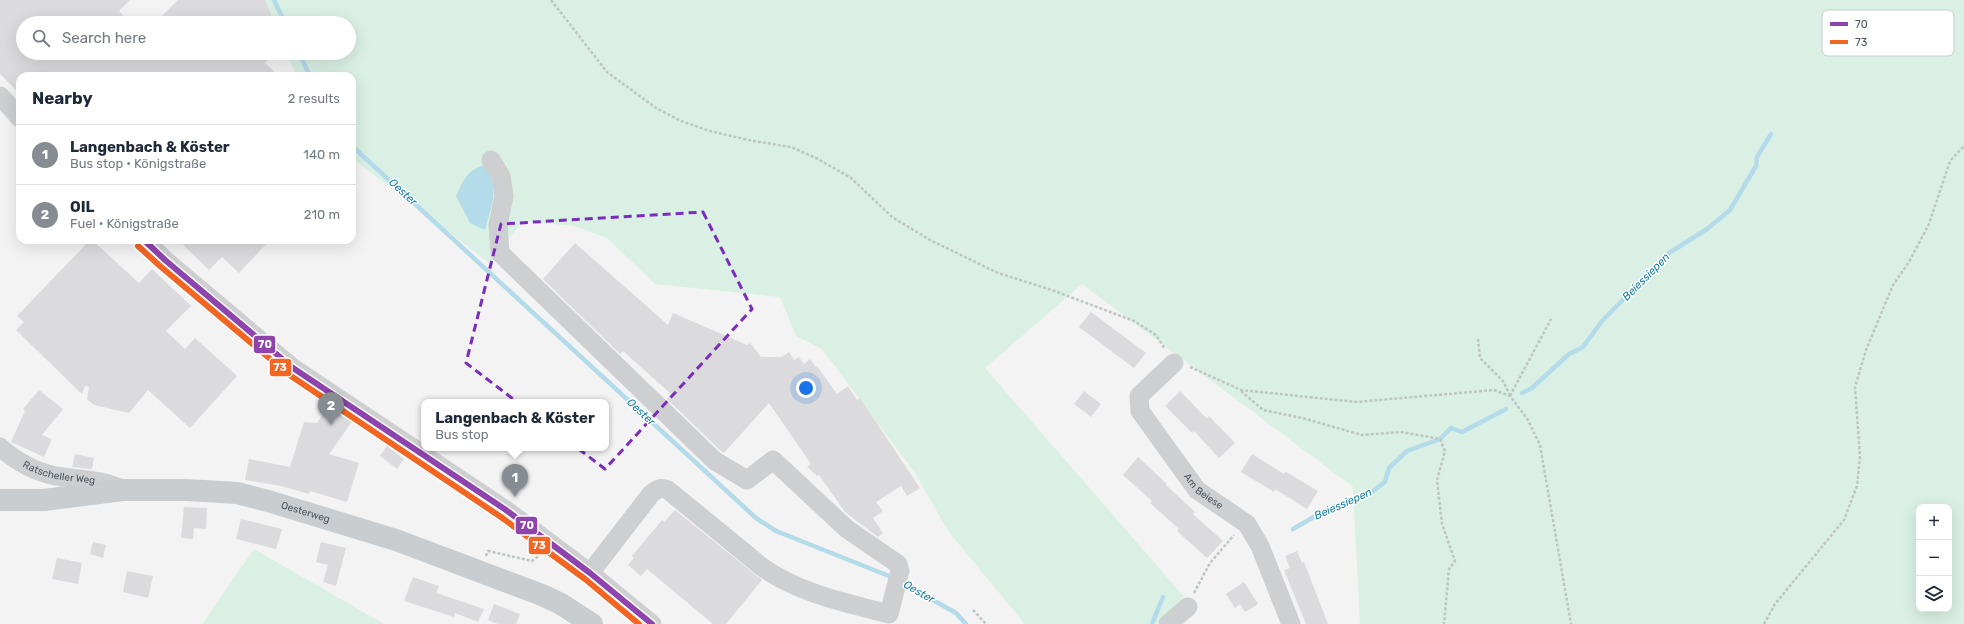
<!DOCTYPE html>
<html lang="en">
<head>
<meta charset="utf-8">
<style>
  body { margin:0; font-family:Rubik,sans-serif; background:#f6f6f7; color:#1f2937 }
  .controls { position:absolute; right:12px; bottom:12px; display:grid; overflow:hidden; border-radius:8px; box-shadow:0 4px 16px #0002 }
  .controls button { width:36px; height:36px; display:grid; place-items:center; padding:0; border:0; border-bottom:1px solid #e0e1e3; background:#fff; color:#1f2937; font:20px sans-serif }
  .you { position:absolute; left:806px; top:388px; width:14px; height:14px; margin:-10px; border:3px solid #fff; border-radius:50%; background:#1a73e8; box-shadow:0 0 0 6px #1a73e833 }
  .badge { display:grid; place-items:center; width:26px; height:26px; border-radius:50%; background:#868c92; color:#fff; font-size:13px; font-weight:700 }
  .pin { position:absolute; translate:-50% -33px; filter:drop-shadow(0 1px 2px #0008) }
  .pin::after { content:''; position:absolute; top:21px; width:14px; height:12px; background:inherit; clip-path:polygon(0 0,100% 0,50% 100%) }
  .popup { position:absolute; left:421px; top:399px; width:188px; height:52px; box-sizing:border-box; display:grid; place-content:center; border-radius:8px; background:#fff; filter:drop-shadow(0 1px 3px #0005); font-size:13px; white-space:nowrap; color:#747a83 }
  .popup b { font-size:15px; color:#1f2937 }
  .popup::after { content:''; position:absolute; left:50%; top:100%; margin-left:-8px; border:8px solid transparent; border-top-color:#fff }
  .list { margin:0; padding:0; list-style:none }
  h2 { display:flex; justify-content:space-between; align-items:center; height:52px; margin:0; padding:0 16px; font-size:17px }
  h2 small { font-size:13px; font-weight:400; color:#747a83 }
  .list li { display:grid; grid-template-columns:26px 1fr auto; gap:12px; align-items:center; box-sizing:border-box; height:60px; padding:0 16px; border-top:1px solid #e0e1e3 }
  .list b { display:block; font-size:15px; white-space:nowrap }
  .list p { margin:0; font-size:13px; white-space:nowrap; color:#747a83 }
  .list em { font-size:13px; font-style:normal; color:#747a83 }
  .icon { flex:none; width:22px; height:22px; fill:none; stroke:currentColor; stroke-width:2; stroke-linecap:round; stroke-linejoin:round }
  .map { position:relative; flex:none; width:1964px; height:624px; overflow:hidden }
  .search { position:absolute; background:#fff; box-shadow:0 4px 16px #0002; left:16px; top:16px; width:340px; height:44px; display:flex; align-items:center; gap:10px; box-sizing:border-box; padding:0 14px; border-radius:22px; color:#747a83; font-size:15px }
  .panel { position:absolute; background:#fff; box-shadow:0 4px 16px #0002; left:16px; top:72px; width:340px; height:172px; border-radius:12px }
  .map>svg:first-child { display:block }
  .green { fill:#daf0e4; fill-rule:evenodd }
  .water { fill:#b3dbea }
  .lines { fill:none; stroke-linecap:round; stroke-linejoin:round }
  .stream { stroke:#b3dbea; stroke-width:4.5 }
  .building { fill:#dbdbdd }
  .path { stroke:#bdc6c3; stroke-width:2.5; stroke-dasharray:3 2; stroke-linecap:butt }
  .minor { stroke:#cdcfd1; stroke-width:19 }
  .major { stroke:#cacdcf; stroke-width:22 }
  .bus-1-casing { stroke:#fff; stroke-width:9 }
  .bus-2-casing { stroke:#fff; stroke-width:9 }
  .bus-1 { stroke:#8e44ad; stroke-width:6 }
  .bus-2 { stroke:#f26522; stroke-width:6 }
  .marked { fill:none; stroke:#7b2cbf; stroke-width:3; stroke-dasharray:8 5; stroke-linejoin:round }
  .labels { text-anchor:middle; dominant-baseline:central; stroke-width:3; stroke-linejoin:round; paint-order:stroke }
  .street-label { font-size:10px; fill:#4b545e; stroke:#fff }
  .water-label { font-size:11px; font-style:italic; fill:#1980a4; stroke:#fff }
  .key { fill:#fff; stroke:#c9cccf; stroke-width:1 }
  .key-label { font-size:11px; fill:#4b545e }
  .line-badge { stroke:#fff; stroke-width:1.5 }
  .badge-label { font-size:11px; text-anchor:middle; font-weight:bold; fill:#fff }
</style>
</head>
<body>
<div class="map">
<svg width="1964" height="624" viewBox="0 0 1964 624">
  <rect width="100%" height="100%" fill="#f3f3f3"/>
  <!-- green -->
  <g class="green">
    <path d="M265 0H1964V624H1360L1353 487 1082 284 985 368 1187 600 1157 624H1025L948 531 915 473 822 349 796 336 780 297 655 284 607 238 574 226 523 221 489 263 352 158V76H296L287 53H349V23H275ZM1919 507H1949V609H1919Z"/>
    <polygon points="254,549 384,624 202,624"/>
  </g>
  <!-- water -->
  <path class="water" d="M484 165C501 188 491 206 485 230L470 223 456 196C464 180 466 171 484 165Z"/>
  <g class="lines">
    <!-- stream -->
    <g class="stream">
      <polyline points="274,0 285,23"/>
      <polyline points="299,53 310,76"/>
      <polyline points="352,146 756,518 776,531 894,578"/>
      <polyline points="1522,393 1532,388 1569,354 1583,347 1602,321 1669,253 1707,229 1730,210 1756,166 1757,157 1771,134"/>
      <polyline points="1293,529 1329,508 1369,494 1385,482 1389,468 1407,451 1440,439 1451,428 1462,432 1506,409"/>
      <polyline points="901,582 956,613 966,624"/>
      <polyline points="1152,624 1163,597"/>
    </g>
  </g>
  <!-- building -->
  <g class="building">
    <polygon points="0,0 130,0 119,11 130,23 23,23 23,53 275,53 265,63 279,76 20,76 20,94 0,74"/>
    <polygon points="178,0 265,0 275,23 155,23"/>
    <polygon points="90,240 92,240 139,283 152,269 191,306 166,331 185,349 195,338 237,376 190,428 148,390 129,413 94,405 87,399 89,387 85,386 82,394 16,330 24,322 17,316"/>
    <polygon points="178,240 270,240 239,273 222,257 209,270"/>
    <polygon points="575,243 668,325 673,313 747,345 750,343 761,357 782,357 789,352 794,360 799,357 804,364 810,359 816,367 817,366 837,394 848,386 857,400 860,398 920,488 907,496 901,486 876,502 883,511 873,518 883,533 878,537 845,512 819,475 817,476 807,467 811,464 769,403 724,453 722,452 667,399 671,394 623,351 620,354 543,279"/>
    <polygon points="1091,312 1146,353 1134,368 1079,327"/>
    <polygon points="39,390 63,409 42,435 52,439 44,457 11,442 25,411 23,409"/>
    <polygon points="1084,391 1101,404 1091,417 1074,404"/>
    <polygon points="1180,391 1207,419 1209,416 1235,443 1219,458 1194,431 1192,433 1165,406"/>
    <polygon points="329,406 352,422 329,454 359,463 347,502 310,491 309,494 281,486 245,480 249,459 290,467 304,422 317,423"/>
    <polygon points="387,446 404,459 397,469 380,456"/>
    <polygon points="75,454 94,458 92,469 72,467"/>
    <polygon points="1252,454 1284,474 1286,472 1318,491 1307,509 1275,489 1274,492 1241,472"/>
    <polygon points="1138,457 1167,484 1166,485 1195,512 1193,514 1223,541 1207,558 1177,531 1179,529 1150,503 1152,501 1123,475"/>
    <polygon points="184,507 207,508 206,529 194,528 193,539 181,538"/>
    <polygon points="675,510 762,580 726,624 713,624 647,569 641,576 628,565 634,558 632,556 662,520 664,522"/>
    <polygon points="241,519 282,529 276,549 236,539"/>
    <polygon points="93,542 106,545 103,558 90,554"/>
    <polygon points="321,542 346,548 336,586 323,582 328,565 316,562"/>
    <polygon points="1297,551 1302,563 1304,562 1328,624 1306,624 1284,570 1290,568 1285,556"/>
    <polygon points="57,558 82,563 78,584 52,579"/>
    <polygon points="127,571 153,576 148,598 123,592"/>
    <polygon points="413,577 439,586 436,593 484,609 478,622 455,613 454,617 404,601"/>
    <polygon points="1244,582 1258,604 1245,612 1240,604 1235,608 1226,594"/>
    <polygon points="494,604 520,614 516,624 498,624 488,620"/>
  </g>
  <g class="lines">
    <!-- path -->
    <g class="path">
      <polyline points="551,0 607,72 656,108 681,121 710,131 753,141 791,147 818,159 851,178 892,217 930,240 998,273 1052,290 1134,321 1156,335 1165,349"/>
      <polyline points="1478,339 1480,358 1503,381 1510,395"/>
      <polyline points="1190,367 1241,390 1356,402 1494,390 1510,396 1528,420 1540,445 1571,624"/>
      <polyline points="1241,391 1263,410 1302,418 1362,435 1401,432 1440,439 1445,451 1437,480 1442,524 1455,561 1449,569 1444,624"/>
      <polyline points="1510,396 1551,319"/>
      <polyline points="486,556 488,551 532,561 540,555"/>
      <polyline points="1194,593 1210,563 1234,535"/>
      <polyline points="973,610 986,624"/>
      <polyline points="1764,624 1775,604 1844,520 1857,486 1860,457 1855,387 1866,350 1893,285 1909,262 1929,224 1950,161 1964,146"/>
    </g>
    <!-- minor -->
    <g class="minor">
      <polyline points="0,96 20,118"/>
      <path d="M491 160 501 176 504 196 498 225 500 253 715 461 747 480 773 460 847 529 898 564 900 571 889 614C846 603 798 593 762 567L668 490C660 487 657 489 651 494L590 573"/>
      <polyline points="144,240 165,260 293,368 506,510 590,573 652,624"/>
      <path id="s1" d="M1174 363 1139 396 1140 411 1197 490 1247 524 1260 546 1291 624"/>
      <path id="s2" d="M0 447C18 463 39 474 63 477 84 480 105 480 123 490"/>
      <polyline points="1168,624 1188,607"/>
    </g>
    <!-- major -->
    <path class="major" id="s3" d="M0 500H44L123 490H187L237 493 268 501 396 540 542 595 561 604 592 624"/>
    <!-- bus-1 casing -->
    <g class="bus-1-casing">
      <polyline id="bus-1" points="144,240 165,260 293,368 506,510 590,573 652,624"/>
    </g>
    <!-- bus-2 casing -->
    <g class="bus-2-casing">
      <polyline id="bus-2" points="138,246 160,266 288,374 501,517 585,579 639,624"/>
    </g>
    <!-- bus-1 -->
    <use href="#bus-1" class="bus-1"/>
    <!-- bus-2 -->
    <use href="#bus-2" class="bus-2"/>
  </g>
  <!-- marked area -->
  <path class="marked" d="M703 212 752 309 605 469 466 363 501 224Z"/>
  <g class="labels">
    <!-- street labels -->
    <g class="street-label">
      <text stroke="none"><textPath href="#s2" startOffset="66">Ratscheller Weg</textPath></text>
      <text stroke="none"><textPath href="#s1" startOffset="166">Am Beiese</textPath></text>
      <text stroke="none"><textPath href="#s3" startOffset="309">Oesterweg</textPath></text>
    </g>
    <!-- water labels -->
    <g class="water-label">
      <text transform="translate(403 192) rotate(43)">Oester</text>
      <text transform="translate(1646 277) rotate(-45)">Beiessiepen</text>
      <text transform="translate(641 412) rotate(43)">Oester</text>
      <text transform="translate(1343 504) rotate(-24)">Beiessiepen</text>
      <text transform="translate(919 592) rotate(30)">Oester</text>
    </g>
  </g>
  <!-- legend -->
  <rect x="1822" y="10" width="132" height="46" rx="6" class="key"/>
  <rect x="1830" y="22" width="18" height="4" fill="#8e44ad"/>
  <rect x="1830" y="40" width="18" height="4" fill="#f26522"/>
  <g class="key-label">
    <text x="1855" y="28">70</text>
    <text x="1855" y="46">73</text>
  </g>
  <g class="line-badge">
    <rect x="253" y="335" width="23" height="19" rx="4" fill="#8e44ad"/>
    <rect x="269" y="358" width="23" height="19" rx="4" fill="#f26522"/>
    <rect x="515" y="516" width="23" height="19" rx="4" fill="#8e44ad"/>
    <rect x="528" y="536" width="23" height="19" rx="4" fill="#f26522"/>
  </g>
  <g class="badge-label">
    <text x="265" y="348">70</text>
    <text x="280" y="371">73</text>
    <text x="527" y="529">70</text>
    <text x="539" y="549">73</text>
  </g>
</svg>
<div class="controls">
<button>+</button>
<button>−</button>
<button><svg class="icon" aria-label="layers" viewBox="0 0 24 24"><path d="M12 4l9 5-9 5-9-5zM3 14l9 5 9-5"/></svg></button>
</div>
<div class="you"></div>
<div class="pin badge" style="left:515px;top:497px">1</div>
<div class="popup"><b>Langenbach &amp; Köster</b>Bus stop</div>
<div class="pin badge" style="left:331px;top:425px">2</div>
<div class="search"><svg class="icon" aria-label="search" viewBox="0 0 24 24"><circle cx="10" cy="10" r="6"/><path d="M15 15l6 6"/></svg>Search here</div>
<section class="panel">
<h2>Nearby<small>2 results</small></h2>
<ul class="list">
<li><span class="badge">1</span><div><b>Langenbach &amp; Köster</b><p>Bus stop · Königstraße</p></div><em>140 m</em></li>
<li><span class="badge">2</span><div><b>OIL</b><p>Fuel · Königstraße</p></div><em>210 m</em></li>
</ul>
</section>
</div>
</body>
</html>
